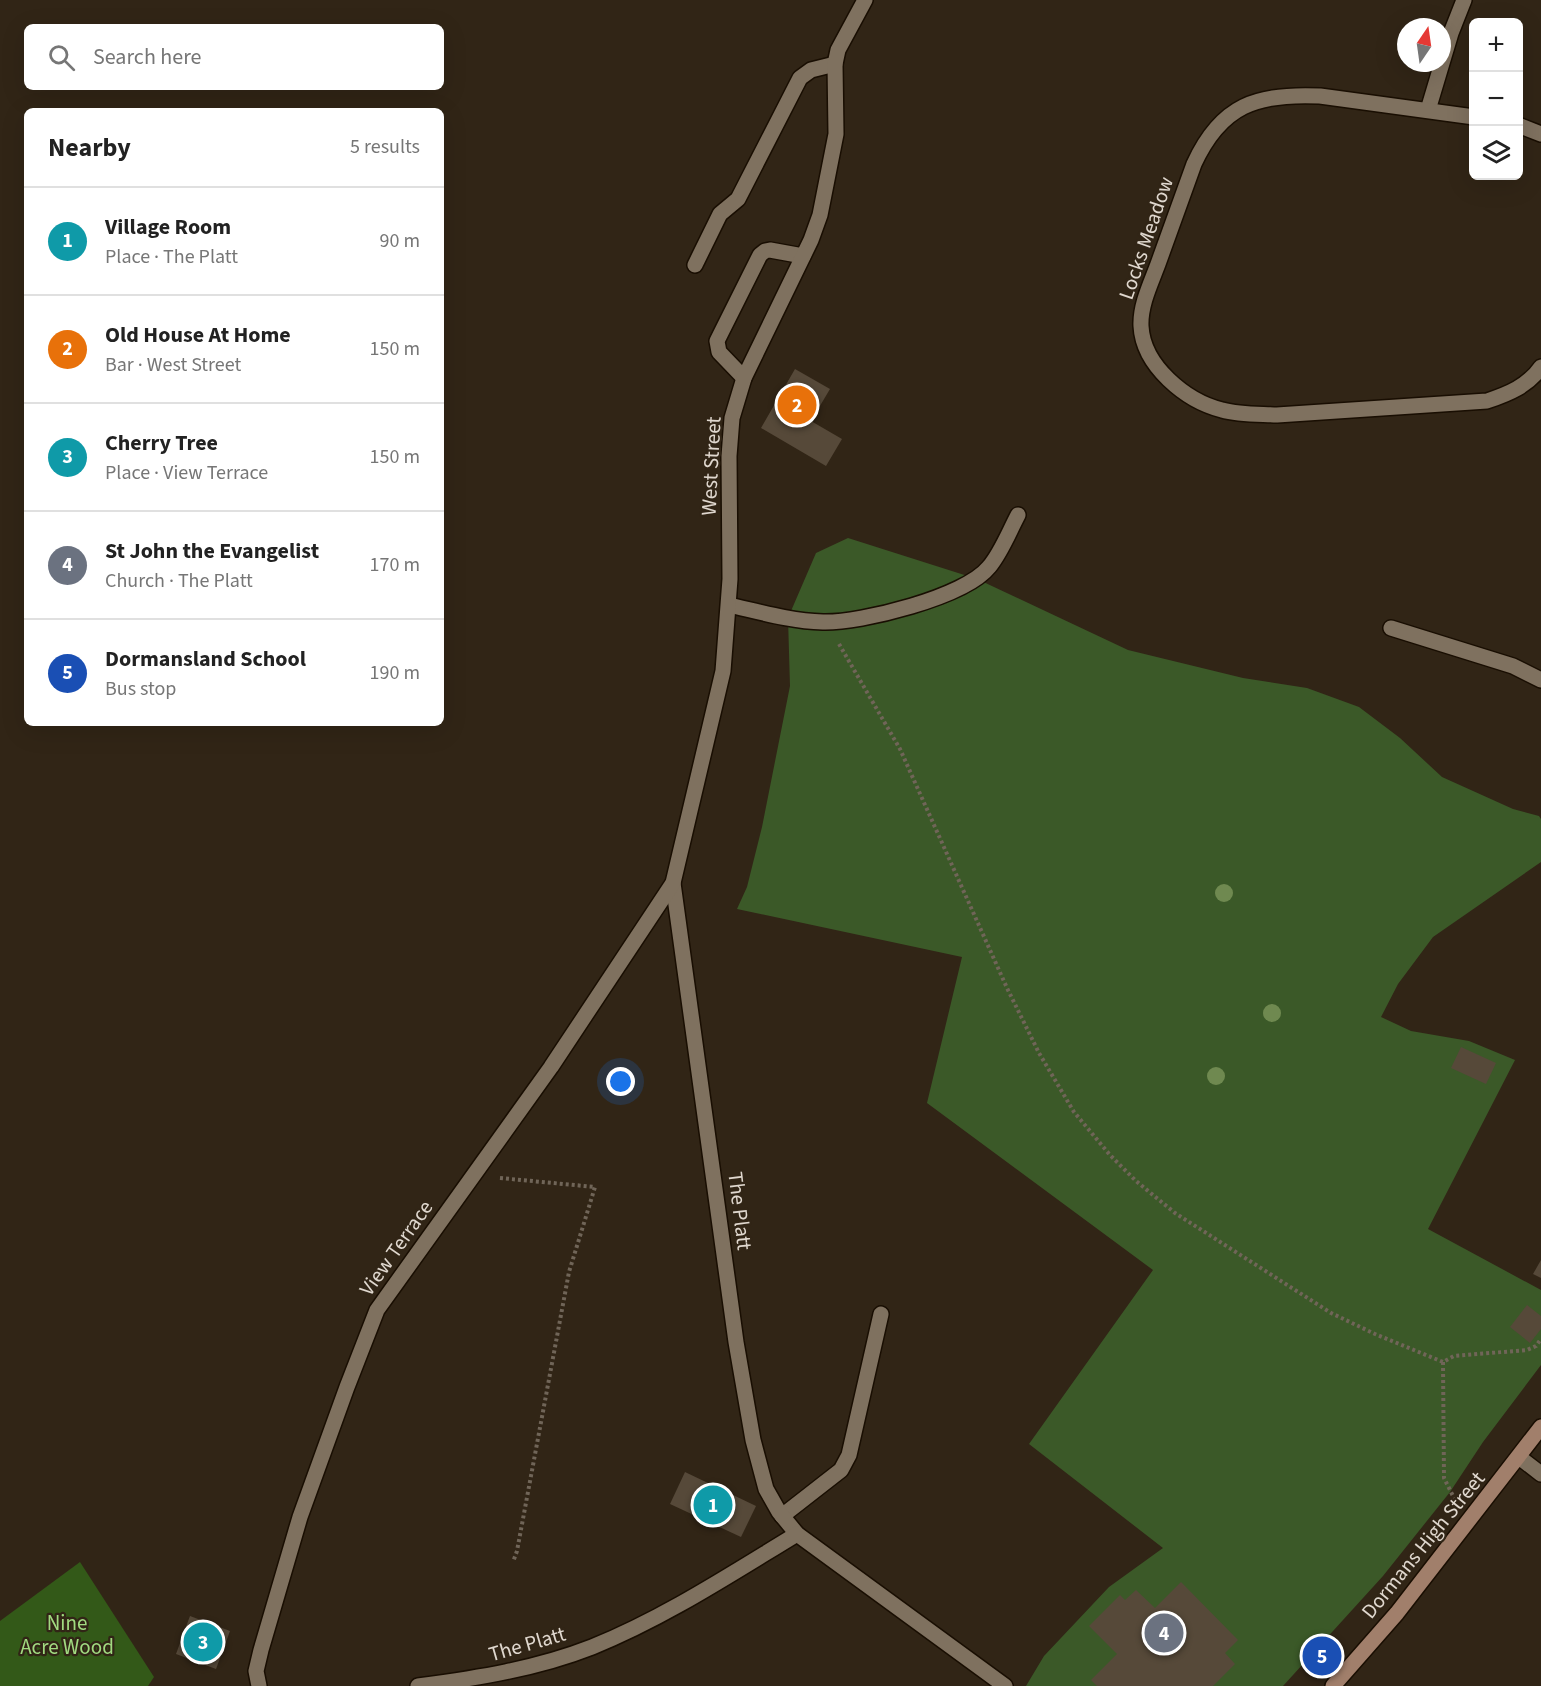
<!DOCTYPE html>
<html lang="en">
<head>
<meta charset="utf-8">
<style>
  body { margin:0; font-family:"Source Sans 3",sans-serif; background:#f2f2f2; color:#222 }
  .controls { position:absolute; right:18px; top:18px; display:grid; overflow:hidden; border-radius:9px; box-shadow:0 6px 24px #0002 }
  .controls button { width:54px; height:54px; display:grid; place-items:center; padding:0; border:0; border-bottom:2px solid #e0e0e0; background:#fff; color:#222; font:30px sans-serif }
  .compass { position:absolute; left:1397px; top:18px; width:54px; height:54px; border-radius:50%; background:#fff; box-shadow:0 6px 24px #0002; rotate:13deg }
  .you { position:absolute; left:621px; top:1082px; width:21px; height:21px; margin:-15px; border:4px solid #fff; border-radius:50%; background:#1a73e8; box-shadow:0 0 0 9px #1a73e833 }
  .badge { display:grid; place-items:center; width:39px; height:39px; border-radius:50%; background:#7c3aed; color:#fff; font-size:20px; font-weight:700 }
  .pin { position:absolute; translate:-50% -50%; border:3px solid #fff; box-shadow:0 2px 6px #0006 }
  .list { margin:0; padding:0; list-style:none }
  h2 { display:flex; justify-content:space-between; align-items:center; height:78px; margin:0; padding:0 24px; font-size:26px }
  h2 small { font-size:20px; font-weight:400; color:#767676 }
  .list li { display:grid; grid-template-columns:39px 1fr auto; gap:18px; align-items:center; box-sizing:border-box; height:108px; padding:0 24px; border-top:2px solid #e0e0e0 }
  .list b { display:block; font-size:22px; white-space:nowrap }
  .list p { margin:0; font-size:20px; white-space:nowrap; color:#767676 }
  .list em { font-size:20px; font-style:normal; color:#767676 }
  .icon { flex:none; width:33px; height:33px; fill:none; stroke:currentColor; stroke-width:2; stroke-linecap:round; stroke-linejoin:round }
  .map { position:relative; flex:none; width:1541px; height:1686px; overflow:hidden }
  .search { position:absolute; background:#fff; box-shadow:0 6px 24px #0002; left:24px; top:24px; width:420px; height:66px; display:flex; align-items:center; gap:15px; box-sizing:border-box; padding:0 21px; border-radius:9px; color:#767676; font-size:22px }
  .panel { position:absolute; background:#fff; box-shadow:0 6px 24px #0002; left:24px; top:108px; width:420px; height:618px; border-radius:9px }
  .map>svg:first-child { display:block }
  .green { fill:#3b5928 }
  .forest { fill:#335918 }
  .building { fill:#564939 }
  .lines { fill:none; stroke-linecap:round; stroke-linejoin:round }
  .lane-casing { stroke:#190e02; stroke-width:18 }
  .street-casing { stroke:#190e02; stroke-width:18 }
  .secondary-casing { stroke:#190e02; stroke-width:18 }
  .path { stroke:#706558; stroke-width:4; stroke-dasharray:3 3; stroke-linecap:butt }
  .lane { stroke:#7f715f; stroke-width:15 }
  .street { stroke:#7f715f; stroke-width:15 }
  .secondary { stroke:#a17f6b; stroke-width:15 }
  .tree { fill:#6f8950 }
  .labels { text-anchor:middle; dominant-baseline:central; stroke-width:4.5; stroke-linejoin:round; paint-order:stroke }
  .street-label { font-size:21px; fill:#e0d8cf; stroke:#312516 }
  .park-label { font-size:21px; fill:#a1da80; stroke:#312516 }
</style>
</head>
<body>
<div class="map">
<svg width="1541" height="1686" viewBox="0 0 1541 1686">
  <rect width="100%" height="100%" fill="#312516"/>
  <!-- green -->
  <polygon class="green" points="848,538 977,579 1128,650 1243,678 1307,688 1359,707 1400,738 1442,777 1513,809 1539,816 1541,819 1541,862 1433,937 1398,984 1381,1017 1411,1031 1469,1041 1515,1060 1428,1229 1541,1290 1541,1365 1483,1442 1450,1492 1383,1576 1283,1686 1026,1686 1044,1656 1109,1587 1163,1548 1029,1444 1153,1270 927,1103 962,957 737,909 747,887 762,827 790,686 788,618 816,553"/>
  <!-- forest -->
  <polygon class="forest" points="80,1562 154,1677 148,1686 0,1686 0,1621"/>
  <!-- building -->
  <g class="building">
    <polygon points="795,369 830,389 811,421 842,439 826,466 761,428"/>
    <polygon points="1461,1047 1496,1063 1486,1084 1451,1068"/>
    <polygon points="1541,1260 1541,1278 1533,1274"/>
    <polygon points="1527,1305 1541,1316 1541,1329 1530,1343 1510,1327"/>
    <polygon points="685,1472 756,1506 741,1537 670,1504"/>
    <polygon points="1181,1582 1238,1640 1225,1653 1235,1664 1213,1686 1097,1686 1091,1680 1117,1654 1089,1626 1120,1595 1125,1600 1136,1590 1155,1608"/>
    <polygon points="190,1616 230,1631 216,1669 176,1654"/>
  </g>
  <g class="lines">
    <!-- lane casing -->
    <g class="lane-casing">
      <g id="lane">
        <polyline points="695,265 720,214 738,199 800,78 811,70 835,64"/>
        <polyline points="744,378 719,352 717,341 760,255 765,251 770,250 803,256"/>
        <path d="M729 605C760 612 791 621 823 622 861 623 965 597 989 567 1001 553 1009 532 1018 515"/>
        <polyline points="782,1516 841,1470 849,1455 881,1314"/>
      </g>
    </g>
    <!-- street casing -->
    <g class="street-casing">
      <g id="street">
        <polyline points="1428,110 1451,33 1464,0"/>
        <path d="M1474 117 1320 96C1257 93 1221 105 1194 164 1182 198 1170 231 1158 264 1151 283 1140 305 1141 326 1143 366 1186 401 1222 410 1240 415 1260 414 1277 415L1487 401C1508 394 1528 386 1541 367"/>
        <polyline points="1518,125 1541,134"/>
        <polyline points="1391,628 1513,666 1541,680"/>
        <polyline points="673,883 736,1342 753,1440 766,1489 779,1512 797,1534 1005,1686"/>
        <polyline points="1519,1457 1541,1474"/>
        <polyline points="259,1686 256,1671 261,1650 300,1517 347,1387 377,1310 551,1067 673,883 723,671 730,579 729,456 732,418 744,378 811,240 820,215 836,134 835,64 838,50 865,0"/>
        <path d="M418 1686C477 1678 536 1669 592 1647 664 1618 731 1574 797 1534"/>
      </g>
    </g>
    <!-- secondary casing -->
    <g class="secondary-casing">
      <polyline id="secondary" points="1333,1686 1397,1613 1541,1427"/>
    </g>
    <!-- path -->
    <g class="path">
      <polyline points="839,644 900,749 1007,988 1039,1053 1074,1112 1110,1155 1136,1181 1175,1213 1331,1313 1375,1334 1443,1362 1454,1356 1527,1350 1536,1346 1541,1339"/>
      <polyline points="500,1178 595,1187 569,1272 517,1551 513,1562"/>
      <polyline points="1443,1362 1444,1478 1455,1500"/>
    </g>
    <!-- lane -->
    <use href="#lane" class="lane"/>
    <!-- street -->
    <use href="#street" class="street"/>
    <!-- secondary -->
    <use href="#secondary" class="secondary"/>
  </g>
  <!-- trees -->
  <g class="tree">
    <circle cx="1224" cy="893" r="9"/>
    <circle cx="1272" cy="1013" r="9"/>
    <circle cx="1216" cy="1076" r="9"/>
  </g>
  <g class="labels">
    <!-- street labels -->
    <g class="street-label">
      <text transform="translate(1146 238) rotate(-71)">Locks Meadow</text>
      <text transform="translate(711 466) rotate(-87)">West Street</text>
      <text transform="translate(740 1211) rotate(83)">The Platt</text>
      <text transform="translate(396 1248) rotate(-55)">View Terrace</text>
      <text transform="translate(1423 1545) rotate(-51)">Dormans High Street</text>
      <text transform="translate(527 1644) rotate(-16)">The Platt</text>
    </g>
    <!-- park labels -->
    <g class="park-label">
      <text x="67" y="1623">Nine<tspan x="67" dy="24">Acre Wood</tspan></text>
    </g>
  </g>
</svg>
<div class="controls">
<button>+</button>
<button>−</button>
<button><svg class="icon" aria-label="layers" viewBox="0 0 24 24"><path d="M12 4l9 5-9 5-9-5zM3 14l9 5 9-5"/></svg></button>
</div>
<svg class="compass" viewBox="-18 -18 36 36"><path d="M0-13l5 13h-10z" fill="#e53935"/><path d="M0 13l5-13h-10z" fill="#767676"/></svg>
<div class="you"></div>
<div class="pin badge" style="left:713px;top:1505px;background:#0f9aa8">1</div>
<div class="pin badge" style="left:797px;top:405px;background:#e8710a">2</div>
<div class="pin badge" style="left:203px;top:1642px;background:#0f9aa8">3</div>
<div class="pin badge" style="left:1164px;top:1633px;background:#6b7280">4</div>
<div class="pin badge" style="left:1322px;top:1656px;background:#1a4fb4">5</div>
<div class="search"><svg class="icon" aria-label="search" viewBox="0 0 24 24"><circle cx="10" cy="10" r="6"/><path d="M15 15l6 6"/></svg>Search here</div>
<section class="panel">
<h2>Nearby<small>5 results</small></h2>
<ul class="list">
<li><span class="badge" style="background:#0f9aa8">1</span><div><b>Village Room</b><p>Place · The Platt</p></div><em>90 m</em></li>
<li><span class="badge" style="background:#e8710a">2</span><div><b>Old House At Home</b><p>Bar · West Street</p></div><em>150 m</em></li>
<li><span class="badge" style="background:#0f9aa8">3</span><div><b>Cherry Tree</b><p>Place · View Terrace</p></div><em>150 m</em></li>
<li><span class="badge" style="background:#6b7280">4</span><div><b>St John the Evangelist</b><p>Church · The Platt</p></div><em>170 m</em></li>
<li><span class="badge" style="background:#1a4fb4">5</span><div><b>Dormansland School</b><p>Bus stop</p></div><em>190 m</em></li>
</ul>
</section>
</div>
</body>
</html>
